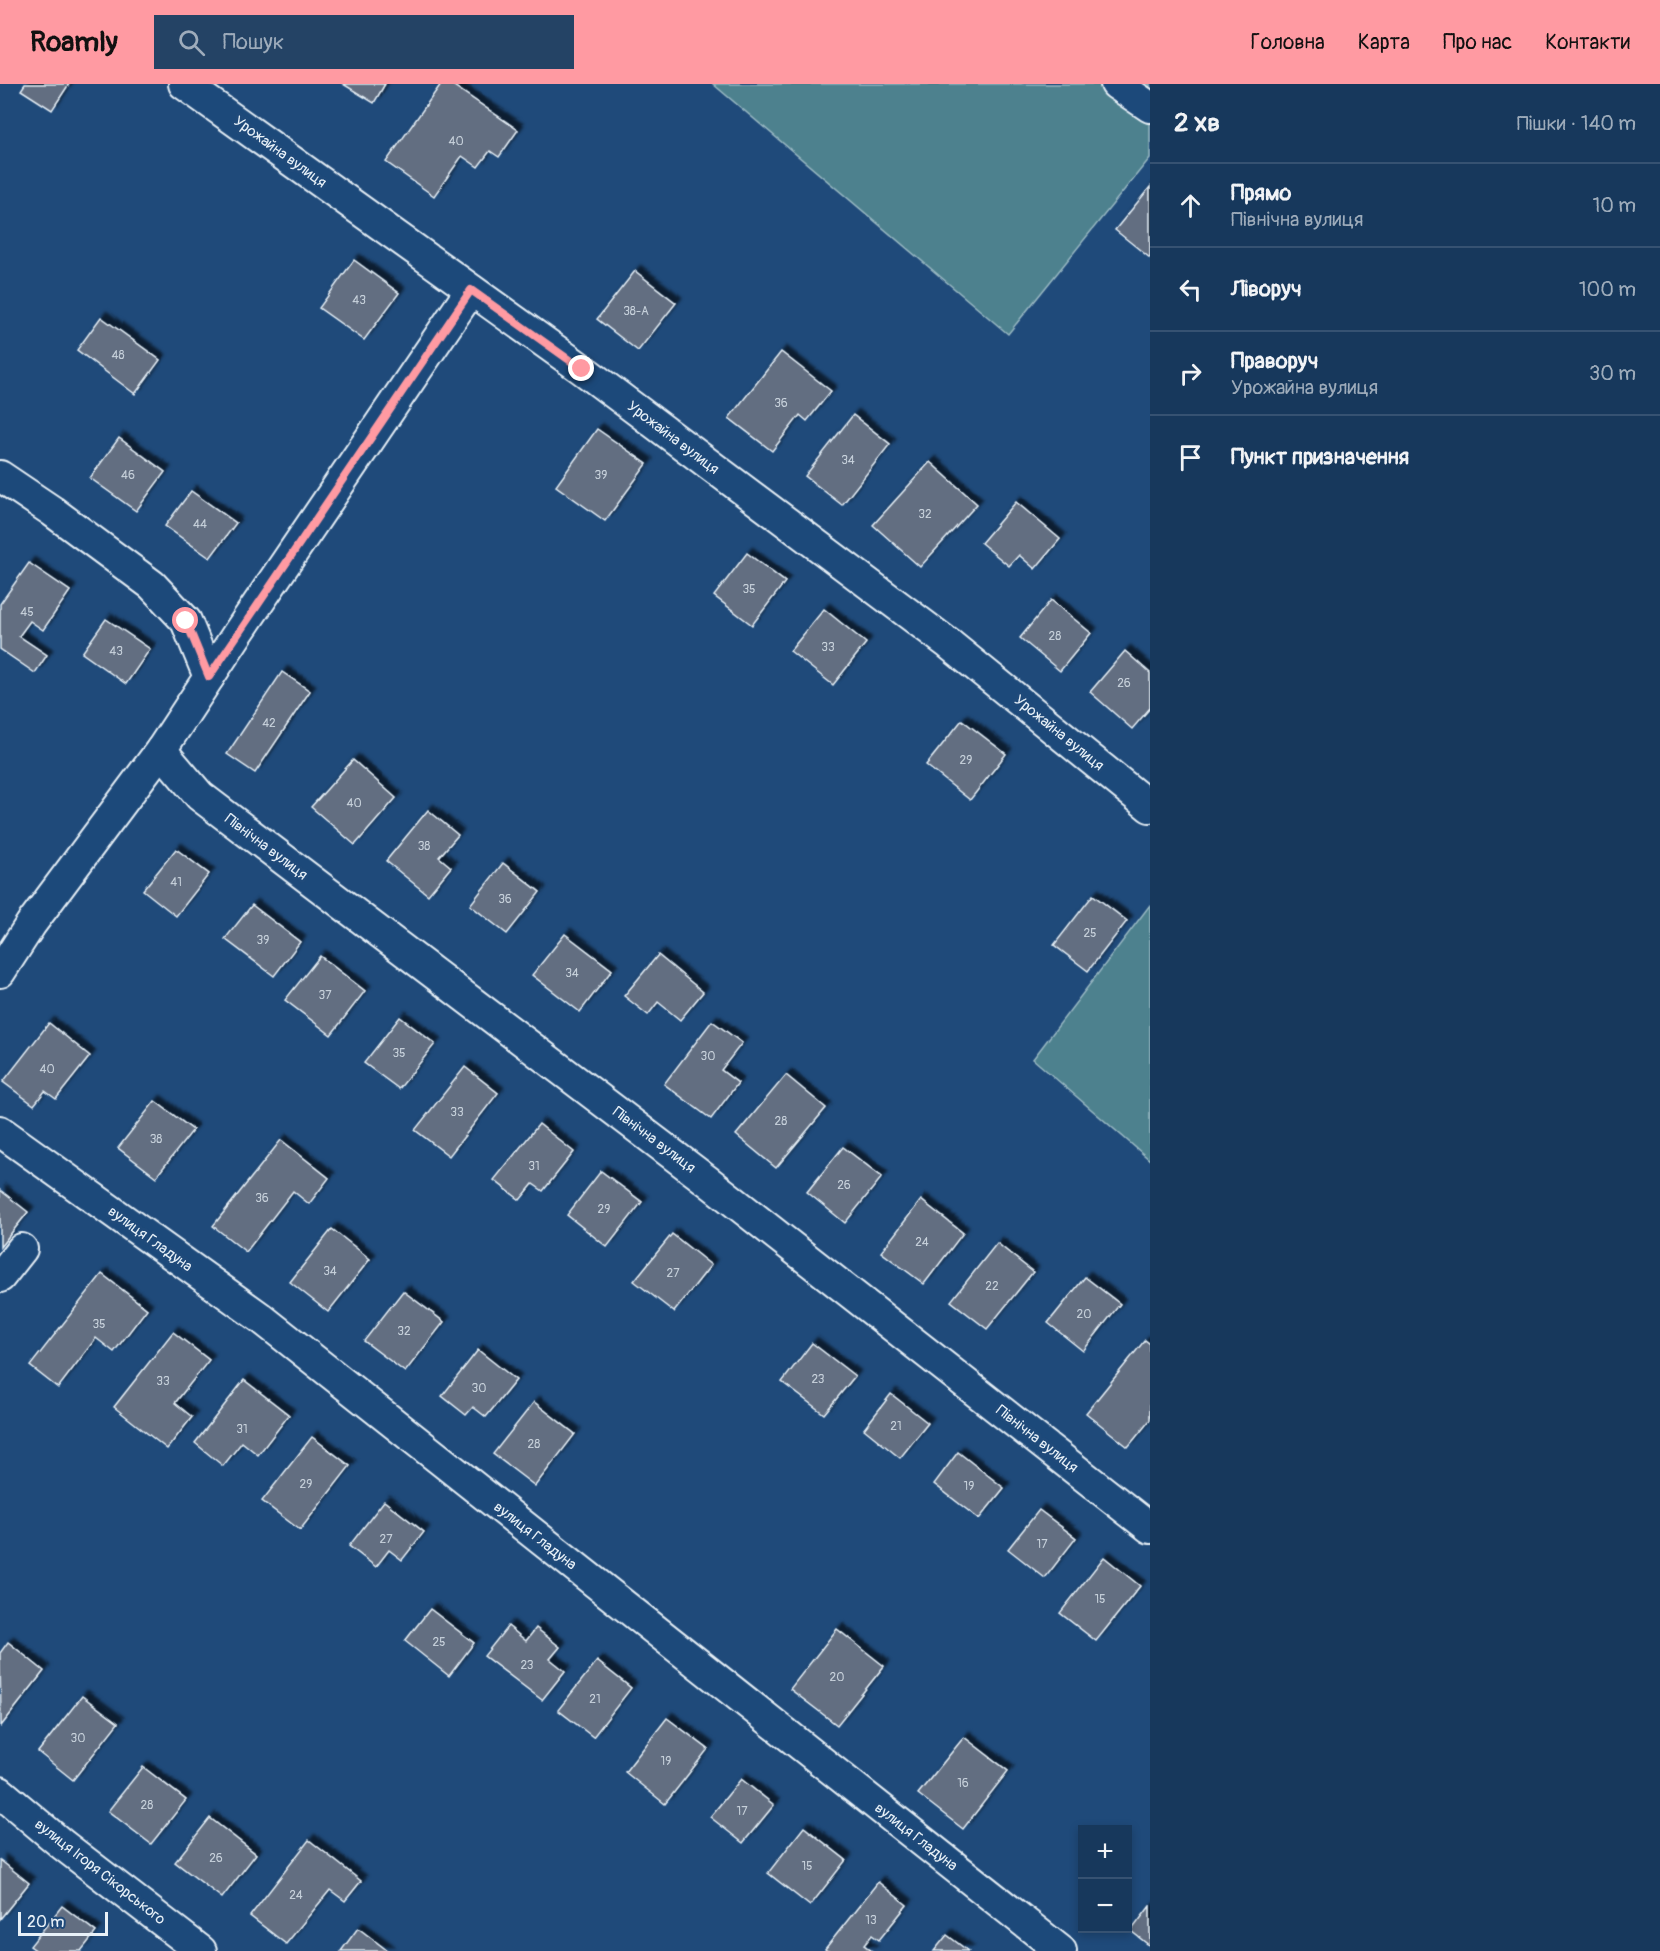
<!DOCTYPE html>
<html lang="uk">
<head>
<meta charset="utf-8">
<style>
  body { margin:0; font-family:Pangolin,sans-serif; background:#244365; color:#f1f3f6 }
  .controls { position:absolute; right:18px; bottom:18px; display:grid; overflow:hidden; border-radius:0px; box-shadow:0 3px 9px #0003 }
  .controls button { width:54px; height:54px; display:grid; place-items:center; padding:0; border:0; border-bottom:2px solid #365272; background:#17385c; color:#f1f3f6; font:30px sans-serif }
  .scale { position:absolute; left:18px; bottom:15px; width:90px; box-sizing:border-box; padding-left:6px; border:3px solid #e8f1f8; border-top:0; font-size:16px; line-height:21px; white-space:nowrap; color:#e8f1f8; -webkit-text-stroke:4px #1f4a7a; paint-order:stroke }
  .stop { position:absolute; width:18px; height:18px; margin:-14px; border:4px solid #ff9aa2; border-radius:50%; background:#fff }
  .stop.end { background:#ff9aa2; border-color:#fff; box-shadow:0 2px 6px #0008 }
  .list { margin:0; padding:0; list-style:none }
  h2 { display:flex; justify-content:space-between; align-items:center; height:78px; margin:0; padding:0 24px; font-size:26px }
  h2 small { font-size:20px; font-weight:400; color:#9eacbb }
  .list li { display:grid; grid-template-columns:39px 1fr auto; gap:18px; align-items:center; box-sizing:border-box; height:84px; padding:0 24px; border-top:2px solid #365272 }
  .list b { display:block; font-size:22px; white-space:nowrap }
  .list p { margin:0; font-size:20px; white-space:nowrap; color:#9eacbb }
  .list em { font-size:20px; font-style:normal; color:#9eacbb }
  .icon { flex:none; width:33px; height:33px; fill:none; stroke:currentColor; stroke-width:2; stroke-linecap:round; stroke-linejoin:round }
  .map { position:relative; flex:none; width:1150px; height:1867px; overflow:hidden }
  header { display:flex; align-items:center; gap:36px; box-sizing:border-box; height:84px; padding:0 30px; background:#ff9aa2; color:#111 }
  header strong { font-size:28px }
  nav { display:flex; gap:33px; margin-inline-start:auto; font-size:21px }
  .search { width:420px; height:54px; background:#244365; display:flex; align-items:center; gap:15px; box-sizing:border-box; padding:0 21px; border-radius:0px; color:#9eacbb; font-size:22px }
  main { display:flex }
  aside { flex:1; background:#17385c }
  .map>svg:first-child { display:block }
  .green { fill:#4d818e; stroke:#9ab9c3; stroke-width:1.5 }
  .building { fill:#626e81; stroke:#e8f1f8; stroke-width:1.5; filter:url(#shadow) }
  .lines { fill:none; stroke-linecap:round; stroke-linejoin:round }
  .minor-casing { stroke:#e8f1f8; stroke-width:34 }
  .minor { stroke:#1f4a7a; stroke-width:30 }
  .route { stroke:#ff9aa2; stroke-width:8 }
  .labels { text-anchor:middle; dominant-baseline:central; stroke-width:6; stroke-linejoin:round; paint-order:stroke }
  .number-label { font-size:12px; fill:#c6d0da }
  .street-label { font-size:15px; fill:#e8f1f8; stroke:#1f4a7a }
</style>
</head>
<body>
<header>
<strong>Roamly</strong>
<div class="search"><svg class="icon" aria-label="search" viewBox="0 0 24 24"><circle cx="10" cy="10" r="6"/><path d="M15 15l6 6"/></svg>Пошук</div>
<nav><a>Головна</a><a>Карта</a><a>Про нас</a><a>Контакти</a></nav>
</header>
<main>
<div class="map">
<svg width="1150" height="1867" viewBox="0 0 1150 1867">
  <defs>
    <filter id="shadow"><feDropShadow dx="5.5" dy="-5.5" stdDeviation="1.5" flood-color="#0009"/></filter>
  </defs>
  <rect width="100%" height="100%" fill="#1f4a7a"/>
  <filter id="ink" filterUnits="userSpaceOnUse"><feTurbulence type="fractalNoise" baseFrequency=".0167" numOctaves="2"/><feDisplacementMap in="SourceGraphic" scale="12" xChannelSelector="R" yChannelSelector="G"/><feConvolveMatrix kernelMatrix="1 2 1 2 8 2 1 2 1" color-interpolation-filters="sRGB"/></filter>
  <g filter="url(#ink)">
    <!-- green -->
    <g class="green">
      <polygon points="713,0 1150,0 1150,74 1008,250"/>
      <polygon points="1150,821 1150,1076 1033,975"/>
    </g>
    <!-- building -->
    <g class="building">
      <polygon points="25,0 69,0 52,26 21,6"/>
      <polygon points="343,0 385,0 374,19"/>
      <polygon points="441,0 451,0 518,46 499,73 490,67 478,83 462,72 434,112 386,78"/>
      <polygon points="1150,103 1150,174 1115,146"/>
      <polygon points="354,176 399,209 364,256 319,224"/>
      <polygon points="635,187 676,219 638,267 597,235"/>
      <polygon points="101,233 160,276 135,310 77,266"/>
      <polygon points="781,268 831,307 807,337 800,331 772,367 729,334"/>
      <polygon points="853,331 890,360 842,421 805,392"/>
      <polygon points="597,345 647,380 605,437 556,402"/>
      <polygon points="119,354 165,388 136,427 90,394"/>
      <polygon points="930,378 977,420 920,483 873,441"/>
      <polygon points="191,407 236,439 210,474 165,442"/>
      <polygon points="1016,418 1060,455 1035,485 1019,471 1009,482 981,459"/>
      <polygon points="747,469 785,498 752,541 714,512"/>
      <polygon points="29,479 70,507 43,546 30,537 19,552 47,571 35,589 0,565 0,520"/>
      <polygon points="1051,516 1091,549 1060,587 1020,554"/>
      <polygon points="824,525 866,559 833,601 790,567"/>
      <polygon points="106,535 150,565 126,600 82,569"/>
      <polygon points="1125,567 1150,589 1150,624 1132,645 1090,608"/>
      <polygon points="282,588 310,607 255,689 227,670"/>
      <polygon points="962,636 1006,670 970,716 926,681"/>
      <polygon points="353,676 396,714 355,761 311,723"/>
      <polygon points="428,726 458,751 439,773 451,783 428,811 386,777"/>
      <polygon points="176,765 209,790 176,832 143,806"/>
      <polygon points="503,779 540,808 507,850 470,821"/>
      <polygon points="1093,811 1127,837 1088,887 1054,861"/>
      <polygon points="252,821 300,858 274,892 225,855"/>
      <polygon points="565,850 612,886 580,928 532,891"/>
      <polygon points="658,871 703,908 680,936 658,918 648,931 624,912"/>
      <polygon points="320,872 365,907 331,951 285,916"/>
      <polygon points="400,933 435,960 399,1005 364,979"/>
      <polygon points="712,937 742,959 721,986 738,999 711,1035 664,1000"/>
      <polygon points="49,939 90,972 56,1015 45,1007 34,1021 3,998"/>
      <polygon points="465,983 498,1009 449,1072 415,1046"/>
      <polygon points="786,991 826,1024 776,1084 736,1051"/>
      <polygon points="155,1017 193,1046 156,1093 118,1064"/>
      <polygon points="539,1040 574,1068 543,1107 533,1100 520,1116 494,1096"/>
      <polygon points="281,1056 329,1094 309,1120 293,1107 246,1168 213,1142"/>
      <polygon points="843,1063 882,1093 845,1139 807,1108"/>
      <polygon points="601,1087 642,1118 607,1163 567,1131"/>
      <polygon points="0,1106 28,1128 0,1163"/>
      <polygon points="921,1116 963,1149 924,1200 881,1168"/>
      <polygon points="332,1145 370,1175 328,1228 290,1198"/>
      <polygon points="672,1150 711,1181 674,1228 634,1197"/>
      <polygon points="997,1159 1033,1188 987,1245 951,1217"/>
      <polygon points="102,1190 147,1225 114,1268 96,1254 58,1304 30,1282"/>
      <polygon points="1085,1193 1120,1220 1083,1267 1048,1239"/>
      <polygon points="403,1207 444,1238 405,1288 364,1257"/>
      <polygon points="173,1248 209,1276 175,1319 192,1333 167,1365 114,1323"/>
      <polygon points="1145,1256 1150,1260 1150,1336 1128,1363 1086,1329"/>
      <polygon points="812,1259 855,1292 824,1330 782,1298"/>
      <polygon points="478,1266 516,1296 486,1333 473,1323 466,1331 442,1312"/>
      <polygon points="244,1296 289,1331 258,1371 242,1358 223,1382 195,1359"/>
      <polygon points="891,1310 928,1339 900,1374 864,1345"/>
      <polygon points="534,1318 575,1350 535,1402 493,1370"/>
      <polygon points="312,1353 350,1382 300,1446 262,1417"/>
      <polygon points="958,1368 1004,1404 979,1435 934,1400"/>
      <polygon points="384,1417 424,1448 402,1476 389,1466 376,1483 349,1462"/>
      <polygon points="1039,1426 1076,1454 1045,1494 1008,1465"/>
      <polygon points="1104,1473 1140,1502 1096,1557 1060,1529"/>
      <polygon points="430,1525 474,1559 449,1592 405,1557"/>
      <polygon points="508,1542 526,1557 536,1544 560,1563 550,1575 565,1587 542,1616 484,1572"/>
      <polygon points="837,1545 884,1582 837,1641 790,1605"/>
      <polygon points="8,1558 44,1587 1,1642 0,1569"/>
      <polygon points="597,1577 631,1604 593,1653 558,1626"/>
      <polygon points="82,1612 118,1639 73,1696 38,1668"/>
      <polygon points="667,1634 708,1665 665,1720 625,1688"/>
      <polygon points="964,1653 1008,1687 963,1745 918,1710"/>
      <polygon points="143,1683 186,1716 151,1760 108,1727"/>
      <polygon points="741,1695 774,1721 743,1759 710,1733"/>
      <polygon points="210,1734 256,1770 222,1814 175,1778"/>
      <polygon points="804,1743 846,1776 810,1822 768,1789"/>
      <polygon points="309,1756 361,1797 345,1817 330,1806 286,1860 250,1832"/>
      <polygon points="0,1776 29,1799 0,1835"/>
      <polygon points="878,1798 907,1821 879,1856 872,1851 864,1861 872,1867 827,1867 825,1865"/>
      <polygon points="62,1822 96,1848 81,1867 37,1867 30,1862"/>
      <polygon points="1150,1822 1150,1862 1131,1847"/>
      <polygon points="358,1844 388,1867 341,1867"/>
      <polygon points="947,1851 968,1867 934,1867"/>
    </g>
    <g class="lines">
      <!-- minor casing -->
      <g class="minor-casing">
        <g id="minor">
          <polyline points="184,0 582,285 949,560 1150,723"/>
          <polyline points="1116,0 1150,23"/>
          <polyline points="0,392 52,427 152,501 186,537 209,593"/>
          <polyline points="161,666 200,712 709,1098 1150,1444"/>
          <polyline points="0,888 31,840 161,666 238,549 471,206"/>
          <polyline points="0,1047 261,1234 1061,1867"/>
          <polyline points="0,1193 22,1165"/>
          <polyline points="0,1708 63,1761 201,1867"/>
        </g>
      </g>
      <!-- minor -->
      <use href="#minor" class="minor"/>
    </g>
  </g>
  <g class="lines" filter="url(#ink)">
    <!-- route -->
    <polyline class="route" points="186,537 209,593 471,206 582,285"/>
  </g>
  <g class="labels">
    <!-- number labels -->
    <g class="number-label">
      <text x="456" y="57">40</text>
      <text x="359" y="216">43</text>
      <text x="636" y="227">38-А</text>
      <text x="118" y="271">48</text>
      <text x="781" y="319">36</text>
      <text x="848" y="376">34</text>
      <text x="128" y="391">46</text>
      <text x="601" y="391">39</text>
      <text x="925" y="430">32</text>
      <text x="200" y="440">44</text>
      <text x="749" y="505">35</text>
      <text x="27" y="528">45</text>
      <text x="1055" y="552">28</text>
      <text x="828" y="563">33</text>
      <text x="116" y="567">43</text>
      <text x="1124" y="599">26</text>
      <text x="269" y="639">42</text>
      <text x="966" y="676">29</text>
      <text x="354" y="719">40</text>
      <text x="424" y="762">38</text>
      <text x="176" y="798">41</text>
      <text x="505" y="815">36</text>
      <text x="1090" y="849">25</text>
      <text x="263" y="856">39</text>
      <text x="572" y="889">34</text>
      <text x="325" y="911">37</text>
      <text x="399" y="969">35</text>
      <text x="708" y="972">30</text>
      <text x="47" y="985">40</text>
      <text x="457" y="1028">33</text>
      <text x="781" y="1037">28</text>
      <text x="156" y="1055">38</text>
      <text x="534" y="1082">31</text>
      <text x="844" y="1101">26</text>
      <text x="262" y="1114">36</text>
      <text x="604" y="1125">29</text>
      <text x="922" y="1158">24</text>
      <text x="330" y="1187">34</text>
      <text x="673" y="1189">27</text>
      <text x="992" y="1202">22</text>
      <text x="1084" y="1230">20</text>
      <text x="99" y="1240">35</text>
      <text x="404" y="1247">32</text>
      <text x="818" y="1295">23</text>
      <text x="163" y="1297">33</text>
      <text x="479" y="1304">30</text>
      <text x="896" y="1342">21</text>
      <text x="242" y="1345">31</text>
      <text x="534" y="1360">28</text>
      <text x="306" y="1400">29</text>
      <text x="969" y="1402">19</text>
      <text x="386" y="1455">27</text>
      <text x="1042" y="1460">17</text>
      <text x="1100" y="1515">15</text>
      <text x="439" y="1558">25</text>
      <text x="527" y="1581">23</text>
      <text x="837" y="1593">20</text>
      <text x="595" y="1615">21</text>
      <text x="78" y="1654">30</text>
      <text x="666" y="1677">19</text>
      <text x="963" y="1699">16</text>
      <text x="147" y="1721">28</text>
      <text x="742" y="1727">17</text>
      <text x="216" y="1774">26</text>
      <text x="807" y="1782">15</text>
      <text x="296" y="1811">24</text>
      <text x="871" y="1836">13</text>
    </g>
    <!-- street labels -->
    <g class="street-label">
      <text transform="translate(280 68) rotate(36)">Урожайна вулиця</text>
      <text transform="translate(673 354) rotate(37)">Урожайна вулиця</text>
      <text transform="translate(1059 649) rotate(39)">Урожайна вулиця</text>
      <text transform="translate(266 763) rotate(37)">Північна вулиця</text>
      <text transform="translate(654 1056) rotate(37)">Північна вулиця</text>
      <text transform="translate(150 1155) rotate(36)">вулиця Гладуна</text>
      <text transform="translate(1037 1355) rotate(38)">Північна вулиця</text>
      <text transform="translate(535 1452) rotate(38)">вулиця Гладуна</text>
      <text transform="translate(916 1753) rotate(38)">вулиця Гладуна</text>
      <text transform="translate(100 1788) rotate(38)">вулиця Ігоря Сікорського</text>
    </g>
  </g>
</svg>
<div class="controls">
<button>+</button>
<button>−</button>
</div>
<div class="scale">20 m</div>
<div class="stop" style="left:186px;top:537px"></div>
<div class="stop end" style="left:582px;top:285px"></div>
</div>
<aside>
<h2>2 хв<small>Пішки · 140 m</small></h2>
<ul class="list">
<li><svg class="icon" aria-label="ahead" viewBox="0 0 24 24"><path d="M12 20V5M6 11l6-6 6 6"/></svg><div><b>Прямо</b><p>Північна вулиця</p></div><em>10 m</em></li>
<li><svg class="icon" aria-label="left" viewBox="0 0 24 24"><path d="M17 20v-9H6M10 6l-5 5 5 5"/></svg><div><b>Ліворуч</b></div><em>100 m</em></li>
<li><svg class="icon" aria-label="right" viewBox="0 0 24 24"><path d="M7 20v-9h11M14 6l5 5-5 5"/></svg><div><b>Праворуч</b><p>Урожайна вулиця</p></div><em>30 m</em></li>
<li><svg class="icon" aria-label="arrive" viewBox="0 0 24 24"><path d="M6 21V4h12l-3 4 3 4H6"/></svg><div><b>Пункт призначення</b></div></li>
</ul>
</aside>
</main>
</body>
</html>
